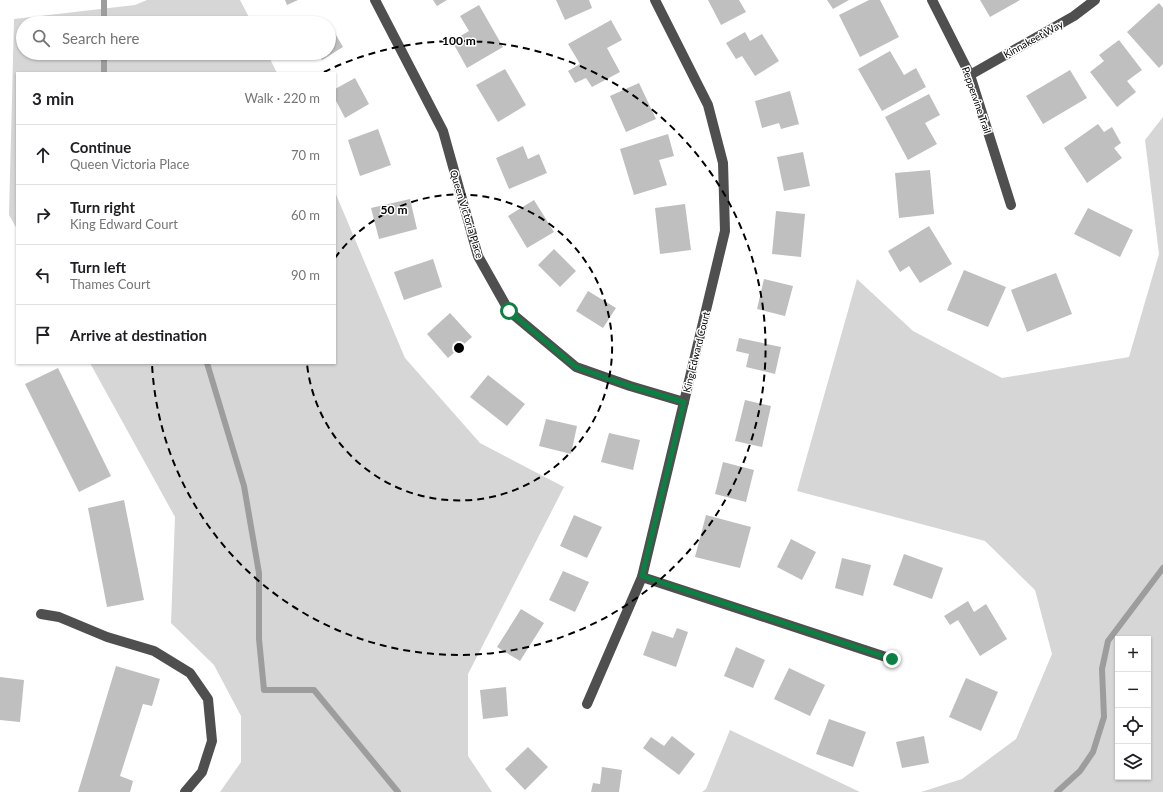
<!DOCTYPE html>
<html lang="en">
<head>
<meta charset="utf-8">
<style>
  body { margin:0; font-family:Lato,sans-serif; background:#f2f2f2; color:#202124 }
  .controls { position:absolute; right:12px; bottom:12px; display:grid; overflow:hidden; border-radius:0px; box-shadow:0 1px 3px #0004 }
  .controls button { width:36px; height:36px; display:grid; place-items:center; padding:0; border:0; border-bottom:1px solid #e0e0e0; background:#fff; color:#202124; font:20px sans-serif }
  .stop { position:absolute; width:12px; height:12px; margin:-9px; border:3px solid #0b8043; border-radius:50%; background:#fff }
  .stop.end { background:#0b8043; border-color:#fff; box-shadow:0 1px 4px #0008 }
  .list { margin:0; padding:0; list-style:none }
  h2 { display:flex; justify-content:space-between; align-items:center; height:52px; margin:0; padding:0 16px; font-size:17px }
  h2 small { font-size:13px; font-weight:400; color:#757577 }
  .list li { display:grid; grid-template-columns:26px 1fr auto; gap:12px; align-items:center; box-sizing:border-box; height:60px; padding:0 16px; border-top:1px solid #e0e0e0 }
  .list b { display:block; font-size:15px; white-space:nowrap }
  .list p { margin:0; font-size:13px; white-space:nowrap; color:#757577 }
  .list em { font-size:13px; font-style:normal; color:#757577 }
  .icon { flex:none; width:22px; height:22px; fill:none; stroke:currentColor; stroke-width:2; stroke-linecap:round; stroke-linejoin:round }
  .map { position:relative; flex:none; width:1163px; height:792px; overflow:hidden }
  .search { position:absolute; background:#fff; box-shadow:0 1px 3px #0004; left:16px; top:16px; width:320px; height:44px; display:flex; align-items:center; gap:10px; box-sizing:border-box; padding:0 14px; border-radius:22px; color:#757577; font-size:15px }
  .panel { position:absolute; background:#fff; box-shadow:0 1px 3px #0004; left:16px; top:72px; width:320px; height:292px; border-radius:0px }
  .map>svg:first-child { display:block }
  .green { fill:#d6d6d6; fill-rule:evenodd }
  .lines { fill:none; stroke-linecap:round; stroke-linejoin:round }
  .stream { stroke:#9d9d9d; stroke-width:6 }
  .building { fill:#bfbfbf }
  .minor { stroke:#4f4f4f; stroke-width:10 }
  .route { stroke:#0b8043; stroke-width:5 }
  .ring { fill:none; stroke:#000; stroke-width:2; stroke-dasharray:7 5 }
  .labels { text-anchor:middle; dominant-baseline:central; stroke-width:3; stroke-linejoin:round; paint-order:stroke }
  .street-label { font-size:10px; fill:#000; stroke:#fff }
  .centre { fill:#000; stroke:#fff; stroke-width:2 }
  .ring-label { font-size:12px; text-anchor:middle; font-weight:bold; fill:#000; stroke:#fff; stroke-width:3; stroke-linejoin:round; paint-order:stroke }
</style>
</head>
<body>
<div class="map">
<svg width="1163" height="792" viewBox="0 0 1163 792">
  <rect width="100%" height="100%" fill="#fff"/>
  <!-- green -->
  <g class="green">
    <polygon points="147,0 240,0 252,23 23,23 23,53 267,53 277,73 17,73 17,229 9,215 14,19 135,5"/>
    <path d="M1163 117V792H921L962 779 1016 739 1052 654 1035 590 985 541 797 491 857 279 913 331 1002 378 1129 357 1159 254 1145 140ZM1118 639H1148V777H1118Z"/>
    <polygon points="335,192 405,358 480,443 564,487 468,674 468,756 492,792 220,792 241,762 241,716 214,665 171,623 175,517 90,363 335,363"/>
    <polygon points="730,730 860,792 702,792 706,789"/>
  </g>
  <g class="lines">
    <!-- stream -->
    <g class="stream">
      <polyline points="104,23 104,1"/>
      <polyline points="104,73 104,53"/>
      <polyline points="207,363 244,486 259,573 259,639 264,690 314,690 398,792"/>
      <polyline points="1057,792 1080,771 1093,752 1104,717 1102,669 1108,641 1163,568"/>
    </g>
  </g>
  <!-- building -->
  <g class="building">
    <polygon points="285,0 298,0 287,5"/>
    <polygon points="433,0 447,0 437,6"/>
    <polygon points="556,0 589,0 592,8 565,20"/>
    <polygon points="708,0 739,0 746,12 721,25"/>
    <polygon points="827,0 849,0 833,9"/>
    <polygon points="869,0 880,0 899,37 860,57 839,15"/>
    <polygon points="980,0 1020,0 990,17"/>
    <polygon points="1159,3 1163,8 1163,64 1159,68 1127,32"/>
    <polygon points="479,5 503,47 467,68 452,41 469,31 460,16"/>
    <polygon points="611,20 622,40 607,48 620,72 592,87 586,78 575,83 568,71 580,64 568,44"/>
    <polygon points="329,23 343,47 322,60 318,53 329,53"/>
    <polygon points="745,32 750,41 762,34 779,61 755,76 742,56 736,59 726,43"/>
    <polygon points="1119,40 1142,70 1127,81 1136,92 1117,107 1090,72 1104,61 1099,55"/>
    <polygon points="890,51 904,75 916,68 926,87 882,111 858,69"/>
    <polygon points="505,69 526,105 498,122 476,85"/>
    <polygon points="1070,70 1087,98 1043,124 1026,96"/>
    <polygon points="355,78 369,104 345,118 335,99 335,89"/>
    <polygon points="639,83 656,119 626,132 610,96"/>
    <polygon points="790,91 799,124 781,129 779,123 762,128 755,101"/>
    <polygon points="929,94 940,115 925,123 937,144 908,160 885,117"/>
    <polygon points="1098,124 1104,132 1112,127 1121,143 1114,148 1122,158 1087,183 1064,148"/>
    <polygon points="378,129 391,165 360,176 348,140"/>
    <polygon points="668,134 674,156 659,160 667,185 634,195 620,149"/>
    <polygon points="523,146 528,159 539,154 547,173 509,189 496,158"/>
    <polygon points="803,152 810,186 784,191 777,157"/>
    <polygon points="930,170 934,214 899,218 895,173"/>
    <polygon points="410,199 417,229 379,239 371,208"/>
    <polygon points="534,200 554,232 527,248 508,216"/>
    <polygon points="685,204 691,250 660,254 655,208"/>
    <polygon points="1088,208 1133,230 1120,257 1074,234"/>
    <polygon points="776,211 805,214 801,257 772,254"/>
    <polygon points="929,226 952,264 920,283 909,266 900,272 888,251"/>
    <polygon points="554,249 576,271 560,287 538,265"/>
    <polygon points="433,259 442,287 404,300 394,272"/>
    <polygon points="964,270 1006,287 988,327 947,310"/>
    <polygon points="1056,273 1072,314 1027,332 1011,290"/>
    <polygon points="764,279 793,286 785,316 757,309"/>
    <polygon points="588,291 616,308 603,328 576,311"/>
    <polygon points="450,313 472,337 448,358 427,334"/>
    <polygon points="739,338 781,347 775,374 746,367 749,354 736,351"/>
    <polygon points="58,368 111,476 79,492 25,384"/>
    <polygon points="488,375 525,404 507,426 470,397"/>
    <polygon points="745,400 771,406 762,447 735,441"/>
    <polygon points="546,419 577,426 571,454 539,446"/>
    <polygon points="609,433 640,440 633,470 601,462"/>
    <polygon points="723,462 754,470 746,502 715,494"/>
    <polygon points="124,500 144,600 107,607 88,508"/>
    <polygon points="574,515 602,527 587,558 560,546"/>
    <polygon points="706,515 751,527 740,568 695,557"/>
    <polygon points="791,539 816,552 802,580 777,567"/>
    <polygon points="904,554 943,568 932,599 893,585"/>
    <polygon points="842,558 871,565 863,596 835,588"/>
    <polygon points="563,571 589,582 575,612 549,600"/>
    <polygon points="968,601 974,612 986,604 1007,639 980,656 958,620 950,625 944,616"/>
    <polygon points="521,609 544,623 520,661 497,647"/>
    <polygon points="677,628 688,632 676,667 643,655 652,631 673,638"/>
    <polygon points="736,647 765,660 753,688 724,676"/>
    <polygon points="116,666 160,679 152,706 143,704 120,776 133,781 130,792 78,792"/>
    <polygon points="789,668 825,685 810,716 774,699"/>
    <polygon points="0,677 24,680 20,722 0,720"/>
    <polygon points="966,678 998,692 981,731 949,717"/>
    <polygon points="506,687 508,716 483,719 480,690"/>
    <polygon points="829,719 866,732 853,767 816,754"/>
    <polygon points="672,736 695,754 679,775 643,748 651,737 664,746"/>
    <polygon points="924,736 929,763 902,768 896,742"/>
    <polygon points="528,747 548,767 525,790 505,769"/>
    <polygon points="602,767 622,770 619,792 591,792 593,783 600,784"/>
  </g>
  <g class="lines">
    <!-- minor -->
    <g class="minor">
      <polyline points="375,0 443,131 478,256 509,311 576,367 630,386 684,402"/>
      <polyline points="932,0 970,75 1011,205"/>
      <polyline points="970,75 1074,16 1095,0"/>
      <polyline points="642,577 892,659"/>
      <polyline points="41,614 59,617 107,637 154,651 190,673 208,699 212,741 202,772 185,792"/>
      <polyline points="587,704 642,577 725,231 723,163 708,105 655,0"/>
    </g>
  </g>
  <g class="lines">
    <!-- route -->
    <polyline class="route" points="509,311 576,367 630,386 684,402 642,576 892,659"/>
  </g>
  <!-- distance rings -->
  <g class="ring">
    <path d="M335 258A153 153 0 1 1 307 364"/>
    <path d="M324 72A307 307 0 1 1 152 364"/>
  </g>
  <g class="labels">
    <!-- street labels -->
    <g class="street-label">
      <text transform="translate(1033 39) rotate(-29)">Kinnakeet Way</text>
      <text transform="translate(977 100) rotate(71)">Peppervine Trail</text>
      <text transform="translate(467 214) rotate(73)">Queen Victoria Place</text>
      <text transform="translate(696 352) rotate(-76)">King Edward Court</text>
    </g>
  </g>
  <circle cx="459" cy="348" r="6" class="centre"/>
  <g class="ring-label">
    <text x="459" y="45">100 m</text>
    <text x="394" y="214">50 m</text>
  </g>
</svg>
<div class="controls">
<button>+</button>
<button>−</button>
<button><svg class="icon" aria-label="locate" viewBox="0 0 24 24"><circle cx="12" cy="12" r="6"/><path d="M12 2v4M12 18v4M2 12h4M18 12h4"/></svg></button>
<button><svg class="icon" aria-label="layers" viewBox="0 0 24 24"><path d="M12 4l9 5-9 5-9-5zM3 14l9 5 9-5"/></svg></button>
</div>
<div class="stop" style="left:509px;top:311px"></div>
<div class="stop end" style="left:892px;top:659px"></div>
<div class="search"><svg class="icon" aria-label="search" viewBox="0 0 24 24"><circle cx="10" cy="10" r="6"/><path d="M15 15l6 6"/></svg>Search here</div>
<section class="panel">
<h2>3 min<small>Walk · 220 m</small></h2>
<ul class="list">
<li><svg class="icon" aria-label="ahead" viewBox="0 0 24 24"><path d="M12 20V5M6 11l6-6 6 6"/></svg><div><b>Continue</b><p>Queen Victoria Place</p></div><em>70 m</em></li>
<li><svg class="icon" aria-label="right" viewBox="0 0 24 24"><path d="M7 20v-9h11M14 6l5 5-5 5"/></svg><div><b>Turn right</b><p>King Edward Court</p></div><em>60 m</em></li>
<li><svg class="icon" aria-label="left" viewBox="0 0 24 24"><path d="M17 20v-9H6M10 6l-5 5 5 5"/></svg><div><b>Turn left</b><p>Thames Court</p></div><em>90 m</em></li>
<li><svg class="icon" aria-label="arrive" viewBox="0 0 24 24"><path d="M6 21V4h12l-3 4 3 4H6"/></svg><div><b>Arrive at destination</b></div></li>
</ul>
</section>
</div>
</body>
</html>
